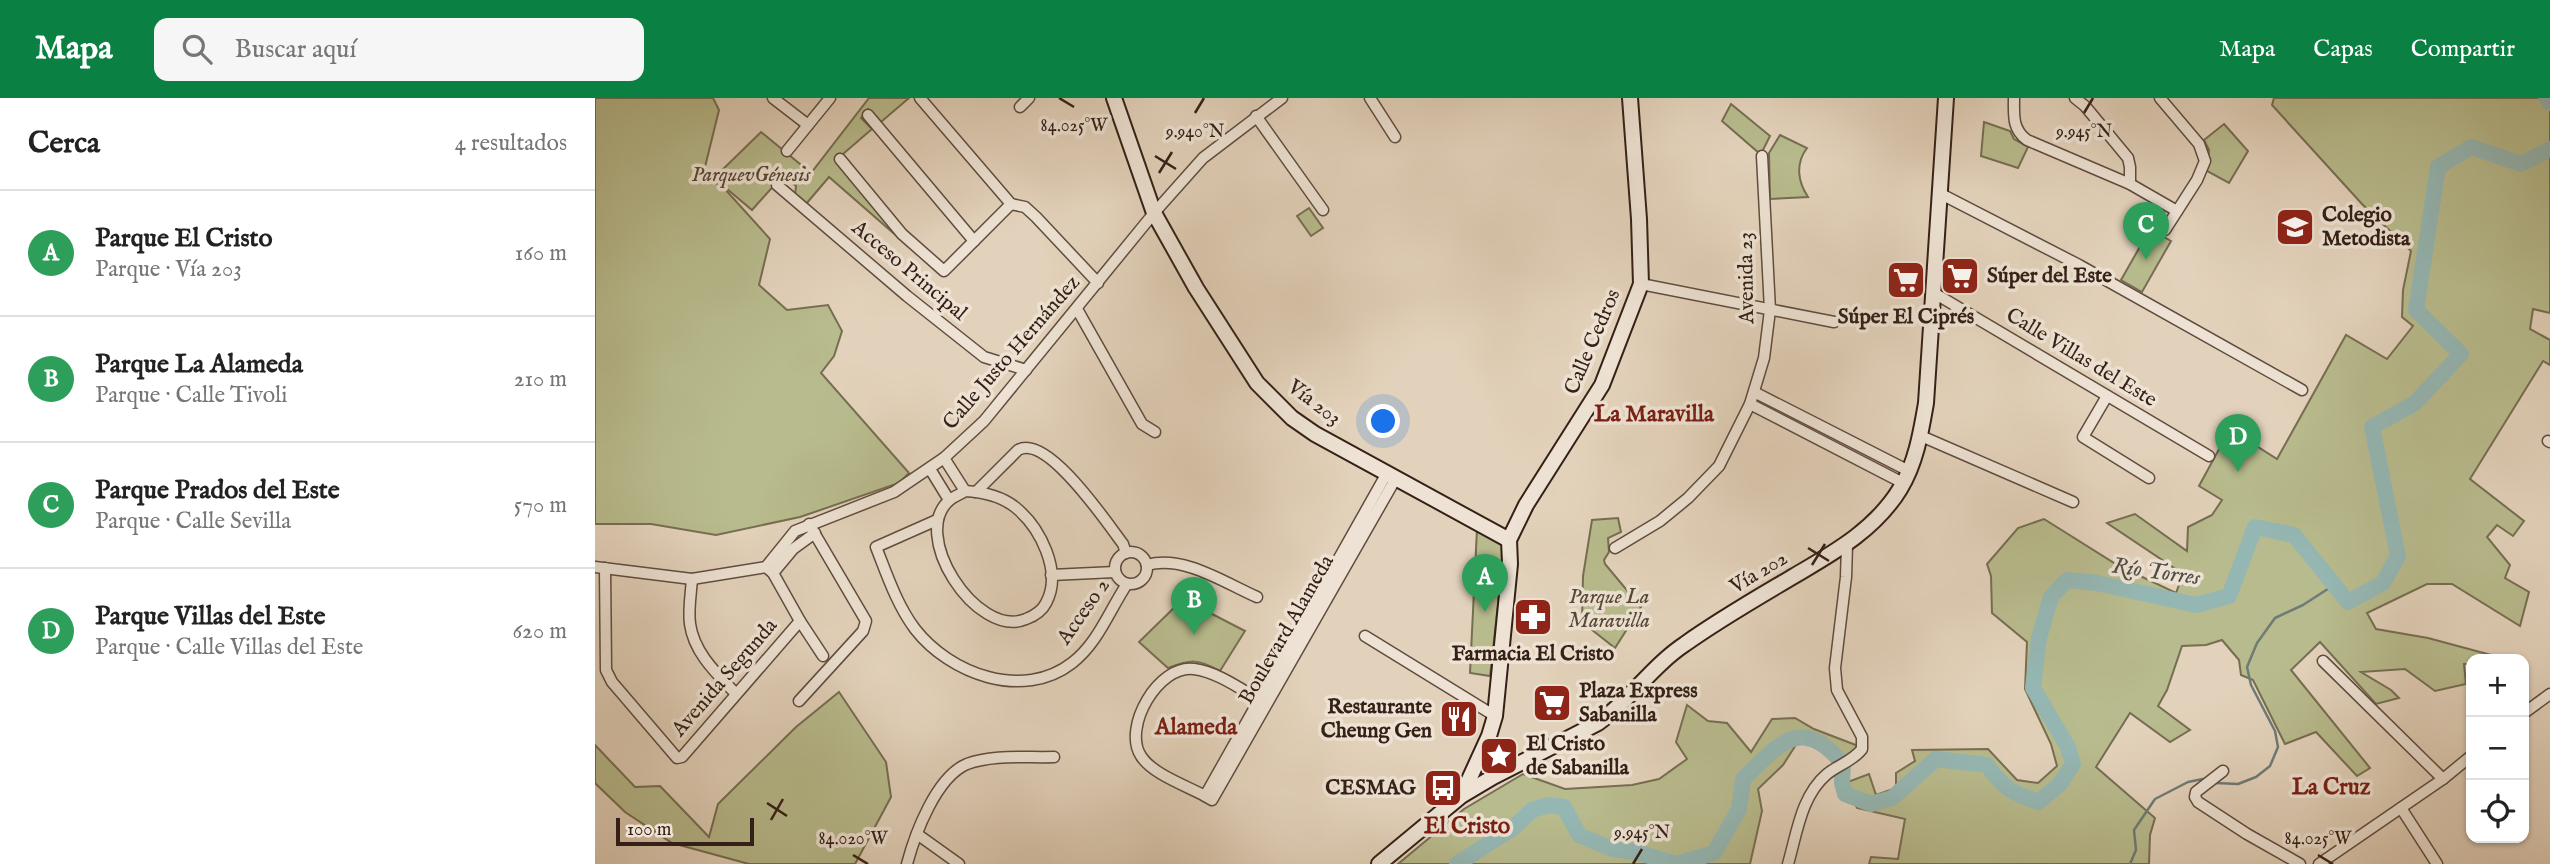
<!DOCTYPE html>
<html lang="es">
<head>
<meta charset="utf-8">
<style>
  body { margin:0; font-family:"IM FELL English",serif; background:#f6f6f6; color:#222 }
  .controls { position:absolute; right:21px; bottom:21px; display:grid; overflow:hidden; border-radius:14px; box-shadow:0 2px 5px #0004 }
  .controls button { width:63px; height:63px; display:grid; place-items:center; padding:0; border:0; border-bottom:2px solid #e0e0e0; background:#fff; color:#222; font:35px sans-serif }
  .scale { position:absolute; left:21px; bottom:18px; width:138px; box-sizing:border-box; padding-left:7px; border:4px solid #352017; border-top:0; font-size:19px; line-height:24px; white-space:nowrap; color:#352017; -webkit-text-stroke:5px #ede2d3; paint-order:stroke }
  .you { position:absolute; left:789px; top:324px; width:24px; height:24px; margin:-18px; border:5px solid #fff; border-radius:50%; background:#1a73e8; box-shadow:0 0 0 10px #1a73e833 }
  .badge { display:grid; place-items:center; width:46px; height:46px; border-radius:50%; background:#0b8043; color:#fff; font-size:23px; font-weight:700 }
  .pin { position:absolute; translate:-50% -58px; filter:drop-shadow(0 2px 4px #0008) }
  .pin::after { content:''; position:absolute; top:37px; width:24px; height:21px; background:inherit; clip-path:polygon(0 0,100% 0,50% 100%) }
  .list { margin:0; padding:0; list-style:none }
  h2 { display:flex; justify-content:space-between; align-items:center; height:91px; margin:0; padding:0 28px; font-size:30px }
  h2 small { font-size:23px; font-weight:400; color:#767676 }
  .list li { display:grid; grid-template-columns:46px 1fr auto; gap:21px; align-items:center; box-sizing:border-box; height:126px; padding:0 28px; border-top:2px solid #e0e0e0 }
  .list b { display:block; font-size:26px; white-space:nowrap }
  .list p { margin:0; font-size:23px; white-space:nowrap; color:#767676 }
  .list em { font-size:23px; font-style:normal; color:#767676 }
  .icon { flex:none; width:38px; height:38px; fill:none; stroke:currentColor; stroke-width:2; stroke-linecap:round; stroke-linejoin:round }
  .map { position:relative; flex:none; width:1955px; height:766px; overflow:hidden }
  header { display:flex; align-items:center; gap:42px; box-sizing:border-box; height:98px; padding:0 35px; background:#0b8043; color:#fff }
  header strong { font-size:33px }
  nav { display:flex; gap:38px; margin-inline-start:auto; font-size:24px }
  .search { width:490px; height:63px; background:#f6f6f6; display:flex; align-items:center; gap:18px; box-sizing:border-box; padding:0 24px; border-radius:14px; color:#767676; font-size:26px }
  main { display:flex }
  aside { flex:1; background:#fff }
  .map>svg:first-child { display:block }
  .green { fill:#b8bb8d; stroke:#766e52; stroke-width:2 }
  .lines { fill:none; stroke-linecap:round; stroke-linejoin:round }
  .stream { stroke:#6f7b75; stroke-width:2.5 }
  .river { stroke:#95b7b3; stroke-width:16 }
  .street-casing { stroke:#604c40; stroke-width:13 }
  .secondary-casing { stroke:#352017; stroke-width:18 }
  .street { stroke:#ede2d3; stroke-width:10 }
  .secondary { stroke:#ede2d3; stroke-width:14 }
  .ticks { fill:none; stroke:#352017; stroke-width:2.5 }
  .labels { text-anchor:middle; dominant-baseline:central; stroke-width:7; stroke-linejoin:round; paint-order:stroke }
  .park-label { font-size:21px; font-style:italic; fill:#564734; stroke:#ede2d3 }
  .poi-label { font-size:21px; font-weight:bold; fill:#352017; stroke:#ede2d3; text-anchor:start }
  .street-label { font-size:21px; fill:#352017; stroke:#ede2d3 }
  .neighbourhood-label { font-size:23px; font-weight:bold; fill:#7a1f14; stroke:#ede2d3 }
  .water-label { font-size:23px; font-style:italic; fill:#524d46; stroke:#ede2d3 }
  .ticks-label { font-size:18px; text-anchor:middle; fill:#352017; stroke:#ede2d3; stroke-width:7; stroke-linejoin:round; paint-order:stroke }
</style>
</head>
<body>
<header>
<strong>Mapa</strong>
<div class="search"><svg class="icon" aria-label="search" viewBox="0 0 24 24"><circle cx="10" cy="10" r="6"/><path d="M15 15l6 6"/></svg>Buscar aquí</div>
<nav><a>Mapa</a><a>Capas</a><a>Compartir</a></nav>
</header>
<main>
<aside>
<h2>Cerca<small>4 resultados</small></h2>
<ul class="list">
<li><span class="badge" style="background:#2e9e5b">A</span><div><b>Parque El Cristo</b><p>Parque · Vía 203</p></div><em>160 m</em></li>
<li><span class="badge" style="background:#2e9e5b">B</span><div><b>Parque La Alameda</b><p>Parque · Calle Tivoli</p></div><em>210 m</em></li>
<li><span class="badge" style="background:#2e9e5b">C</span><div><b>Parque Prados del Este</b><p>Parque · Calle Sevilla</p></div><em>570 m</em></li>
<li><span class="badge" style="background:#2e9e5b">D</span><div><b>Parque Villas del Este</b><p>Parque · Calle Villas del Este</p></div><em>620 m</em></li>
</ul>
</aside>
<div class="map">
<svg width="1955" height="766" viewBox="0 0 1955 766">
  <rect width="100%" height="100%" fill="#e3d2bb"/>
  <filter id="stains"><feTurbulence type="fractalNoise" baseFrequency=".00286" numOctaves="4"/><feColorMatrix values="0 0 0 0 .2 0 0 0 0 .09 0 0 0 0 .02 0 0 0 .5 -.17"/></filter>
  <radialGradient id="worn" r=".72"><stop offset=".6" stop-color="#630" stop-opacity="0"/><stop offset="1" stop-color="#630" stop-opacity=".3"/></radialGradient>
  <!-- green -->
  <g class="green">
    <polygon points="0,0 118,0 124,12 108,77 129,90 175,141 164,187 192,212 233,207 247,233 239,258 226,275 314,375 304,385 205,419 121,437 56,426 0,426"/>
    <polygon points="274,0 314,0 286,24 273,11 266,20 277,31 241,62 312,147 234,79 211,106 200,97 201,88 195,83 189,85 183,83 157,112 119,80 166,34 216,75"/>
    <polygon points="1679,0 1955,0 1955,215 1938,211 1935,231 1955,242 1955,267 1948,263 1875,381 1929,423 1918,438 1902,427 1892,439 1915,467 1910,480 1934,494 1925,528 1857,486 1832,486 1772,515 1781,531 1833,540 1911,561 1876,561 1876,566 1869,566 1871,586 1840,593 1810,571 1766,574 1796,592 1804,600 1781,606 1725,544 1696,572 1775,670 1762,678 1721,634 1690,646 1658,582 1646,577 1644,562 1627,542 1611,547 1587,548 1572,592 1563,608 1595,632 1575,644 1535,615 1501,669 1560,720 1555,737 1554,766 1274,766 1276,759 1303,761 1310,721 1262,710 1250,685 1274,676 1281,697 1301,690 1301,675 1320,663 1317,652 1393,651 1422,682 1443,685 1462,668 1456,646 1430,591 1432,544 1397,515 1396,478 1392,466 1423,430 1449,421 1524,468 1581,495 1588,476 1512,425 1540,416 1592,453 1593,429 1617,417 1627,402 1604,388 1635,331 1682,361 1751,237 1792,261 1818,228 1807,219 1808,192 1816,153 1767,106 1677,7"/>
    <polygon points="1136,6 1175,38 1167,54 1164,55 1127,23"/>
    <polygon points="1389,24 1415,33 1419,41 1433,49 1423,70 1386,58"/>
    <polygon points="1629,26 1653,53 1634,85 1612,73 1614,52 1609,42"/>
    <path d="M1185 37 1212 50C1200 66 1203 84 1213 99L1175 101 1174 55Z"/>
    <polygon points="714,110 728,130 716,138 702,118"/>
    <polygon points="1555,131 1576,143 1547,194 1526,182"/>
    <polygon points="1023,420 1026,434 1013,440 1014,454 1009,462 1010,466 1046,509 1020,550 987,524 988,478 997,422"/>
    <polygon points="882,431 908,445 909,452 895,578 875,575"/>
    <path d="M588 501 650 533 625 573C603 561 597 561 573 570L544 544Z"/>
    <polygon points="244,594 291,664 296,699 260,766 154,766 77,745 30,714 0,685 0,647 40,689 65,688 114,739 123,706 201,629"/>
    <polygon points="1092,607 1113,623 1132,625 1156,654 1177,621 1200,620 1219,631 1266,649 1255,662 1206,639 1188,667 1163,691 1167,713 1155,766 803,766 869,711 928,676 970,691 1037,687 1064,681 1092,661 1081,644"/>
  </g>
  <g class="lines">
    <!-- stream -->
    <g class="stream">
      <polyline points="1621,685 1643,686 1661,679 1675,668 1683,649 1680,633 1656,587 1652,569 1662,545 1680,520 1708,507 1739,487"/>
      <polyline points="1535,766 1541,752 1539,732 1560,701 1593,684 1608,681"/>
    </g>
    <!-- river -->
    <g class="river">
      <polyline points="1951,0 1955,5"/>
      <polyline points="862,766 918,730 937,712 953,707 969,709 984,737 1017,751 1041,754 1081,766"/>
      <path d="M1081 766 1119 755 1144 711 1148 681C1184 647 1206 615 1248 666L1247 685 1250 696 1276 706 1297 700 1341 661 1392 667C1408 690 1417 695 1443 704L1464 687 1478 666 1473 649 1438 590 1444 540 1456 499 1472 482 1502 485 1601 507 1634 498 1660 429 1699 437 1753 504 1788 485 1803 458 1777 329 1820 305 1866 256 1821 212 1843 69 1876 49 1926 66 1955 51"/>
    </g>
    <!-- street casing -->
    <g class="street-casing">
      <g id="street">
        <polyline points="178,0 213,27"/>
        <polyline points="325,0 416,106 430,109 441,119 503,185"/>
        <polyline points="775,0 800,39"/>
        <path d="M1419 0C1419 17 1417 31 1432 42L1535 86 1582 113"/>
        <polyline points="1480,0 1490,8 1533,60 1535,69 1535,86"/>
        <polyline points="1565,0 1604,46 1610,63 1602,82 1570,132"/>
        <polyline points="425,9 434,0"/>
        <polyline points="273,17 379,143"/>
        <polyline points="661,18 728,112"/>
        <polyline points="192,53 235,0"/>
        <polyline points="245,61 307,136 349,173 416,106"/>
        <polyline points="182,87 312,198 389,259 431,272"/>
        <polyline points="1346,96 1484,167 1707,292"/>
        <polyline points="1046,186 1239,224"/>
        <polyline points="1339,195 1614,358"/>
        <polyline points="482,211 547,326 560,334"/>
        <polyline points="1159,294 1314,373"/>
        <polyline points="1512,298 1488,339 1554,380"/>
        <polyline points="1155,306 1308,385"/>
        <polyline points="1326,338 1478,404"/>
        <polyline points="1953,343 1955,344"/>
        <polyline points="349,360 370,393"/>
        <polyline points="335,371 354,402"/>
        <polyline points="792,375 610,698 617,702 801,380"/>
        <path d="M370 393C388 394 406 398 420 409 445 429 468 474 451 505 447 513 439 518 431 521 382 542 312 434 356 401 360 398 366 396 370 393Z"/>
        <path d="M381 394 423 352C452 335 512 425 528 446L531 455"/>
        <path d="M342 422 281 449C292 477 302 507 320 531 355 576 428 603 477 565 503 545 514 513 532 486"/>
        <polyline points="1020,450 1065,423 1093,400 1124,368 1155,306 1169,260 1175,212 1167,58"/>
        <circle cx="536" cy="470" r="16"/>
        <path d="M552 467C589 457 628 484 662 499"/>
        <polyline points="0,469 97,481 171,469 200,433 299,394 349,360 389,323 559,115 608,60 687,0"/>
        <polyline points="171,469 178,475 205,523 228,558"/>
        <polyline points="10,470 11,572 17,584 82,660 87,659 205,523"/>
        <polyline points="178,475 198,451 220,435"/>
        <polyline points="456,477 520,474"/>
        <path d="M97 481C96 495 93 512 95 526 99 555 122 576 141 596"/>
        <polyline points="770,538 900,618"/>
        <polyline points="1728,563 1848,681"/>
        <polyline points="204,603 268,533 271,523 214,426"/>
        <polyline points="1929,615 1955,596"/>
        <polyline points="1628,673 1601,694 1600,699 1603,704 1652,736 1705,766"/>
        <path d="M610 698C592 688 557 676 546 658 527 629 564 566 599 571 623 574 647 592 668 604"/>
        <polyline points="1806,710 1842,766"/>
        <polyline points="322,736 364,766"/>
        <path d="M312 766C320 736 341 679 372 666 398 656 432 660 459 659"/>
        <path d="M1193 766C1202 735 1206 698 1232 676 1243 667 1258 663 1267 651V639L1242 592 1240 570 1251 479 1252 447"/>
        <polyline points="1724,766 1848,681 1876,658"/>
      </g>
    </g>
    <!-- secondary casing -->
    <g class="secondary-casing">
      <g id="secondary">
        <polyline points="519,0 559,115 601,190 662,285 697,320 720,336 914,442"/>
        <polyline points="867,697 894,638 900,618 915,466 914,442 931,407 1007,287 1046,186 1044,121 1035,0"/>
        <path d="M784 766 866 698 898 679 1003 625C1035 602 1057 568 1090 546 1125 521 1162 500 1199 478 1238 455 1280 432 1305 391 1321 365 1326 334 1331 305L1351 0"/>
      </g>
    </g>
    <!-- street -->
    <use href="#street" class="street"/>
    <!-- secondary -->
    <use href="#secondary" class="secondary"/>
  </g>
  <!-- ticks -->
  <path class="ticks" d="M464 0 479 9M600 15 609 0M1489 15 1498 0M560 58 581 71M564 75 577 54M1213 450 1234 463M1217 467 1230 446M172 705 192 718M176 722 188 701M258 757 273 766M1723 757 1738 766M1038 766 1047 751"/>
  <!-- icons -->
  <defs>
    <g id="school-square" transform="scale(2.0125)"><rect x="-9" y="-9" width="18" height="18" rx="4" fill="#8f2418" stroke="#ede2d3"/><path d="M0-5L7-2L0 1L-7-2ZM-4 1L0 2.5L4 1V4Q0 6-4 4Z" fill="#fff"/></g>
    <g id="supermarket-square" transform="scale(2.0125)"><rect x="-9" y="-9" width="18" height="18" rx="4" fill="#8f2418" stroke="#ede2d3"/><path d="M-6-5.5h2.5l.6 2H6L4.5 2H-2.5L-4.4-4H-6ZM-1.5 3.2a1.3 1.3 0 1 0 .1 0ZM3 3.2a1.3 1.3 0 1 0 .1 0Z" fill="#fff"/></g>
    <g id="pharmacy-square" transform="scale(2.0125)"><rect x="-9" y="-9" width="18" height="18" rx="4" fill="#8f2418" stroke="#ede2d3"/><path d="M-2-6h4v4h4v4h-4v4h-4v-4h-4v-4h4Z" fill="#fff"/></g>
    <g id="restaurant-square" transform="scale(2.0125)"><rect x="-9" y="-9" width="18" height="18" rx="4" fill="#8f2418" stroke="#ede2d3"/><path d="M-5-6h1v4h1v-4h1v4h1v-4h1v5L-1.5 .5V6h-2V.5L-5-1ZM5-6V6H3V1.5H1.5Q1.5-4 5-6Z" fill="#fff"/></g>
    <g id="sight-square" transform="scale(2.0125)"><rect x="-9" y="-9" width="18" height="18" rx="4" fill="#8f2418" stroke="#ede2d3"/><path d="M0-6L1.8-2.2L6-1.7L2.9 1.2L3.7 5.4L0 3.3L-3.7 5.4L-2.9 1.2L-6-1.7L-1.8-2.2Z" fill="#fff"/></g>
    <g id="bus-square" transform="scale(2.0125)"><rect x="-9" y="-9" width="18" height="18" rx="4" fill="#8f2418" stroke="#ede2d3"/><path d="M-5-6H5V4H4V6H2V4H-2V6H-4V4H-5ZM-3.5-4V0h7V-4ZM-3.5 1.2v1.5H-2V1.2ZM2 1.2v1.5H3.5V1.2Z" fill="#fff"/></g>
  </defs>
  <g fill-rule="evenodd">
    <use href="#school-square" x="1700" y="129"/>
    <use href="#supermarket-square" x="1365" y="178"/>
    <use href="#supermarket-square" x="1311" y="182"/>
    <use href="#pharmacy-square" x="938" y="519"/>
    <use href="#supermarket-square" x="957" y="605"/>
    <use href="#restaurant-square" x="864" y="621"/>
    <use href="#sight-square" x="904" y="658"/>
    <use href="#bus-square" x="848" y="690"/>
  </g>
  <g class="labels">
    <!-- park labels -->
    <g class="park-label">
      <text x="156" y="77">ParquevGénesis</text>
      <text x="1014" y="499">Parque La<tspan x="1014" dy="24">Maravilla</tspan></text>
    </g>
    <!-- poi labels -->
    <g class="poi-label">
      <text x="1727" y="117">Colegio<tspan x="1727" dy="24">Metodista</tspan></text>
      <text x="1392" y="178">Súper del Este</text>
      <text x="1311" y="219" text-anchor="middle">Súper El Ciprés</text>
      <text x="938" y="556" text-anchor="middle">Farmacia El Cristo</text>
      <text x="984" y="593">Plaza Express<tspan x="984" dy="24">Sabanilla</tspan></text>
      <text x="837" y="609" text-anchor="end">Restaurante<tspan x="837" dy="24">Cheung Gen</tspan></text>
      <text x="931" y="646">El Cristo<tspan x="931" dy="24">de Sabanilla</tspan></text>
      <text x="821" y="690" text-anchor="end">CESMAG</text>
    </g>
    <!-- street labels -->
    <g class="street-label">
      <text transform="translate(314 173) rotate(40)">Acceso Principal</text>
      <text transform="translate(1152 180) rotate(-91)">Avenida 23</text>
      <text transform="translate(998 244) rotate(-67)">Calle Cedros</text>
      <text transform="translate(417 255) rotate(-49)">Calle Justo Hernández</text>
      <text transform="translate(1486 260) rotate(31)">Calle Villas del Este</text>
      <text transform="translate(719 305) rotate(37)">Vía 203</text>
      <text transform="translate(1164 475) rotate(-31)">Vía 202</text>
      <text transform="translate(489 514) rotate(-55)">Acceso 2</text>
      <text transform="translate(692 532) rotate(-60)">Boulevard Alameda</text>
      <text transform="translate(130 580) rotate(-49)">Avenida Segunda</text>
    </g>
    <!-- neighbourhood labels -->
    <g class="neighbourhood-label">
      <text x="1059" y="316">La Maravilla</text>
      <text x="601" y="629">Alameda</text>
      <text x="1736" y="689">La Cruz</text>
      <text x="872" y="728">El Cristo</text>
    </g>
    <!-- water labels -->
    <g class="water-label">
      <text transform="translate(1561 474) rotate(8)">Río Torres</text>
    </g>
  </g>
  <g class="ticks-label">
    <text x="479" y="33">84.025°W</text>
    <text x="600" y="39">9.940°N</text>
    <text x="1489" y="39">9.945°N</text>
    <text x="1047" y="740">9.945°N</text>
    <text x="258" y="746">84.020°W</text>
    <text x="1723" y="746">84.025°W</text>
  </g>
  <rect width="100%" height="100%" filter="url(#stains)"/>
  <rect width="100%" height="100%" fill="url(#worn)"/>
</svg>
<div class="controls">
<button>+</button>
<button>−</button>
<button><svg class="icon" aria-label="locate" viewBox="0 0 24 24"><circle cx="12" cy="12" r="6"/><path d="M12 2v4M12 18v4M2 12h4M18 12h4"/></svg></button>
</div>
<div class="scale">100 m</div>
<div class="you"></div>
<div class="pin badge" style="left:890px;top:514px;background:#2e9e5b">A</div>
<div class="pin badge" style="left:599px;top:537px;background:#2e9e5b">B</div>
<div class="pin badge" style="left:1551px;top:162px;background:#2e9e5b">C</div>
<div class="pin badge" style="left:1643px;top:374px;background:#2e9e5b">D</div>
</div>
</main>
</body>
</html>
